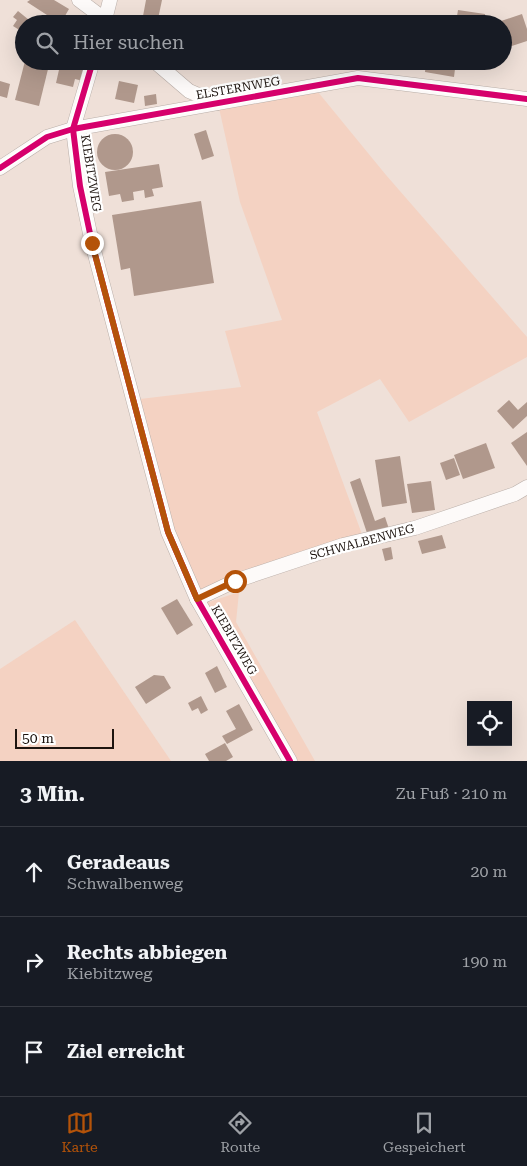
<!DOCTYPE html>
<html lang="de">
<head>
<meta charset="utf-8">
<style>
  body { margin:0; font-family:"Roboto Serif",serif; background:#242831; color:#f1f3f6 }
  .controls { position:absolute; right:15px; bottom:15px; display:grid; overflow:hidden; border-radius:0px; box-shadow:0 5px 20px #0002 }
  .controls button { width:45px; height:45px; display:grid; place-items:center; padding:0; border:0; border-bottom:1px solid #363941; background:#171b24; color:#f1f3f6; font:25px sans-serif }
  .scale { position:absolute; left:15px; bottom:12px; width:99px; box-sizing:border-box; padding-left:5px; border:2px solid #1d140f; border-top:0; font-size:14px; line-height:18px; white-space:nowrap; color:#1d140f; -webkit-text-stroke:4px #fff; paint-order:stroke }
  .stop { position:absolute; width:15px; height:15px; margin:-11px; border:4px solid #b45309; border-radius:50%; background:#fff }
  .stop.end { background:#b45309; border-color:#fff; box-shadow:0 1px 5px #0008 }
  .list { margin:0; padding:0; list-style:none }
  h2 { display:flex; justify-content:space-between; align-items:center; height:65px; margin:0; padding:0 20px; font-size:21px }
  h2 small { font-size:16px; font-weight:400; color:#9ea1a6 }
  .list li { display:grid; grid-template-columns:32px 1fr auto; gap:15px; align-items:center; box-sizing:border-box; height:90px; padding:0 20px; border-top:1px solid #363941 }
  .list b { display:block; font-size:19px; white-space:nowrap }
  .list p { margin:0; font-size:16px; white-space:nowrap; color:#9ea1a6 }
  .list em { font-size:16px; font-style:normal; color:#9ea1a6 }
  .icon { flex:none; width:28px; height:28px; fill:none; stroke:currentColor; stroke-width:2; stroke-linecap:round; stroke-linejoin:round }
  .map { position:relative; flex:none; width:527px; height:761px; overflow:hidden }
  .search { position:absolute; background:#171b24; box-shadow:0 5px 20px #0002; left:15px; right:15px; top:15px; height:55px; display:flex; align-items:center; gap:12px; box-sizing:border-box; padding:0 18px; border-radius:28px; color:#9ea1a6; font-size:19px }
  .sheet { height:335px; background:#171b24 }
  nav { display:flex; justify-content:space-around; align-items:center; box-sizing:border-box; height:70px; border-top:1px solid #363941; background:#171b24; font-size:14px; color:#9ea1a6 }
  nav a { display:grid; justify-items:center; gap:2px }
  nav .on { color:#b45309 }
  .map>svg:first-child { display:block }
  .green { fill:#f4d2c2 }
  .building { fill:#b0988c }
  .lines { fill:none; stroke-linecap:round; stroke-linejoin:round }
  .minor-casing { stroke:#b9aea8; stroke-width:15 }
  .minor { stroke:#fdfaf9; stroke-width:14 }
  .cycleway-casing { stroke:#fff; stroke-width:9 }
  .cycleway { stroke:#d6006c; stroke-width:6 }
  .route { stroke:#b45309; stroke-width:6 }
  .labels { text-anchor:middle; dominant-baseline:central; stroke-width:4.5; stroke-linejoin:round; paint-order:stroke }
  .street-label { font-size:12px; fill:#1d140f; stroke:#fff }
</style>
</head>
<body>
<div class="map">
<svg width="527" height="761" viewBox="0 0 527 761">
  <rect width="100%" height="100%" fill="#efe0d8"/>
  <!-- green -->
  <g class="green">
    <polygon points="318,92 386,175 527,337 527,357 409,422 380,379 317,412 363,537 197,593 176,538 140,399 241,387 225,331 282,320 240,202 219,108"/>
    <polygon points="239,592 236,622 315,761 294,761 203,604"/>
    <polygon points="75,620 171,761 0,761 0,669"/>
  </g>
  <!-- building -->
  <g class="building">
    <polygon points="30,0 54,0 69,9 62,21 66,24 42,24 47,15 27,2"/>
    <polygon points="146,0 162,0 158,19 143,16"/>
    <polygon points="458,10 485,14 486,24 433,24 434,18 456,22"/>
    <polygon points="18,11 34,24 24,24 24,33 13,26 17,20 13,17"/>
    <polygon points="522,14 527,29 527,41 503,49 503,24 495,23"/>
    <polygon points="25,61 50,61 39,106 15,100"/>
    <polygon points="61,61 88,61 83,81 75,79 73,87 56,83"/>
    <polygon points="426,61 456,61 454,77 425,72"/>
    <polygon points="0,81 10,84 7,98 0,96"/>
    <polygon points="119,81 138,85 134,103 115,99"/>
    <polygon points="156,94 157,104 145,106 144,96"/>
    <polygon points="206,130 214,156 202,160 194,134"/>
    <circle cx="115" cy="152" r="18"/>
    <polygon points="159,164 163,187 152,189 154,196 145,198 144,190 133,192 134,200 122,202 120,194 109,196 105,172"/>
    <polygon points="201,201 214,283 134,296 130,268 121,270 112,215"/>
    <polygon points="509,400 518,410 527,402 527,416 513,429 497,411"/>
    <polygon points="527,432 527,466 511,443"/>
    <polygon points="486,443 495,468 463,479 454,455"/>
    <polygon points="400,456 407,503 382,507 375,460"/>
    <polygon points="454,458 460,475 446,480 440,463"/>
    <polygon points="360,478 375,521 385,517 389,529 368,536 350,482"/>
    <polygon points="431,481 435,510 412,513 407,484"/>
    <polygon points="442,535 446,548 422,554 418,541"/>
    <polygon points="391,547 393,559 385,561 382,549"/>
    <polygon points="177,599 193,625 177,635 161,608"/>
    <polygon points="217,666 227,687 215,693 205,673"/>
    <polygon points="154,675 164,676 171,688 146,704 135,687"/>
    <polygon points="201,696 208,710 201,714 198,708 192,711 188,703"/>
    <polygon points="239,704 253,730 227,744 222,736 236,729 226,711"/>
    <polygon points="225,743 233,757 226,761 209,761 205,754"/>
  </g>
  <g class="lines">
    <!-- minor casing -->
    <g class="minor-casing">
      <g id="minor">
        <polyline points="79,0 111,24"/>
        <polyline points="104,24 110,0"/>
        <polyline points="93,61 73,129 80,186 92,243 168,532 197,599 290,761"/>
        <polyline points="154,61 189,91 217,103"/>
        <polyline points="0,168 47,137 73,129 358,78 527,99"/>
        <polyline points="197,599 235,581 343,545 415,528 515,494 527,487"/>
      </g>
    </g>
    <!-- minor -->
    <use href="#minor" class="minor"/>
    <!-- cycleway casing -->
    <g class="cycleway-casing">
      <g id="cycleway">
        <polyline points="93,61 73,129 80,186 92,243 168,532 197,599 290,761"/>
        <polyline points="0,168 47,137 73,129 358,78 527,99"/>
      </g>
    </g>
    <!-- cycleway -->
    <use href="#cycleway" class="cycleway"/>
  </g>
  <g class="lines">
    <!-- route -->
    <polyline class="route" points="92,243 168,532 197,599 235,581"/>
  </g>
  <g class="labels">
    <!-- street labels -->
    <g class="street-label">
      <text transform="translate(238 88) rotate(-10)">ELSTERNWEG</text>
      <text transform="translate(91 173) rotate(81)">KIEBITZWEG</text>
      <text transform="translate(362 542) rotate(-15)">SCHWALBENWEG</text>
      <text transform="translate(234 640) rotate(60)">KIEBITZWEG</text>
    </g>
  </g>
</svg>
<div class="controls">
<button><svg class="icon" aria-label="locate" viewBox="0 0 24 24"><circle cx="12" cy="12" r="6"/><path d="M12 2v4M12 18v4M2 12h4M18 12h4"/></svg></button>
</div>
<div class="scale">50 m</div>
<div class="stop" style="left:235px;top:581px"></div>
<div class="stop end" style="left:92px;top:243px"></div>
<div class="search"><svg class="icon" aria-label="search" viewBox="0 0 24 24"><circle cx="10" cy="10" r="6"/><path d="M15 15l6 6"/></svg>Hier suchen</div>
</div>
<section class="sheet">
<h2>3 Min.<small>Zu Fuß · 210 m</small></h2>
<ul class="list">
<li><svg class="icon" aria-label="ahead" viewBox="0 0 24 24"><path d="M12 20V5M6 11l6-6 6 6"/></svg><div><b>Geradeaus</b><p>Schwalbenweg</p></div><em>20 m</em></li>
<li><svg class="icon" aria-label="right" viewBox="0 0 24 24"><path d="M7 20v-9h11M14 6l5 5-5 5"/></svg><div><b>Rechts abbiegen</b><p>Kiebitzweg</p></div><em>190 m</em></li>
<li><svg class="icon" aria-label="arrive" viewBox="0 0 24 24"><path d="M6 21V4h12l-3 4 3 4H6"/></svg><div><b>Ziel erreicht</b></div></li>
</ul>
</section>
<nav>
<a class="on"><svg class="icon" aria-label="map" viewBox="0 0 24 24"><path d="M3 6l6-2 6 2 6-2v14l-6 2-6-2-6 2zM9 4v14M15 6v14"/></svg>Karte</a>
<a><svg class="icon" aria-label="directions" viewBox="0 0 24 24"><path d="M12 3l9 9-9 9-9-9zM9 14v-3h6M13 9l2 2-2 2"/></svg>Route</a>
<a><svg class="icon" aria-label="saved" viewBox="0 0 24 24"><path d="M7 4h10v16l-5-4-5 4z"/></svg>Gespeichert</a>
</nav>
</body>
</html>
